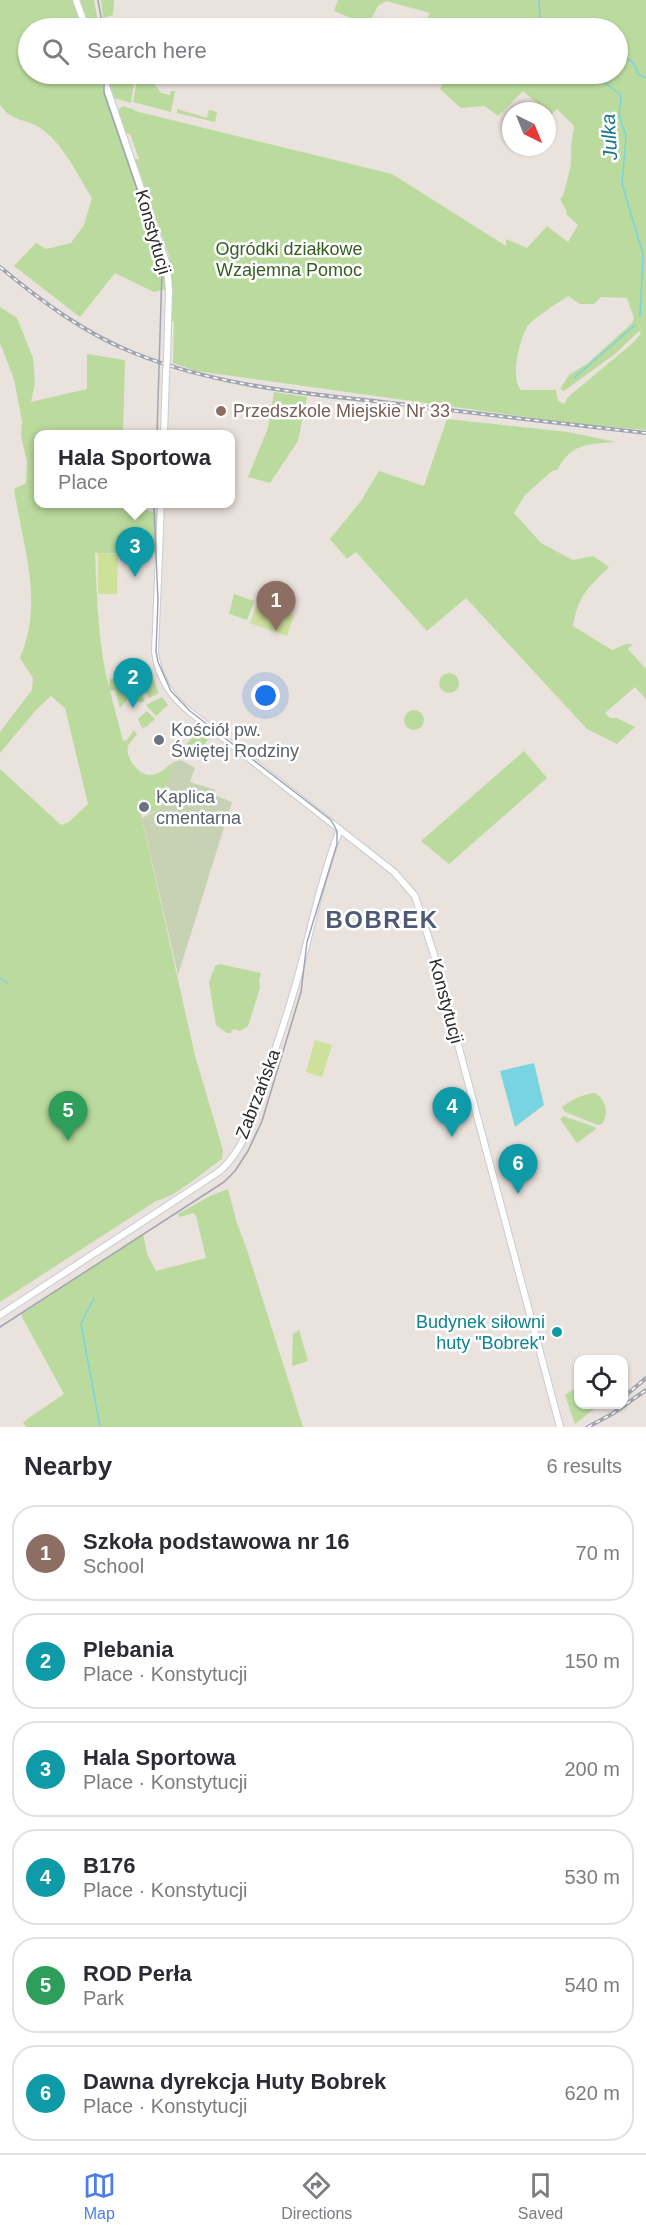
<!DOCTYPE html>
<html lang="en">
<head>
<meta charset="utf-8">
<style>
  body { margin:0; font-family:Arial,sans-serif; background:#f7f7f7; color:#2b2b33 }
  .controls { position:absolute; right:18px; bottom:18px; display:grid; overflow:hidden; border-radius:12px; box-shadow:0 2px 4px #0004 }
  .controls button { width:54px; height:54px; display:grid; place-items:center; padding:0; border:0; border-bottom:2px solid #e1e1e2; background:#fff; color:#2b2b33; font:30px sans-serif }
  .compass { position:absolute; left:502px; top:102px; width:54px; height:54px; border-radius:50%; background:#fff; box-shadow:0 2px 4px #0004; rotate:137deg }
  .you { position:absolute; left:266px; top:696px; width:21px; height:21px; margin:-15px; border:4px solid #fff; border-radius:50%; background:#1a73e8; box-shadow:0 0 0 9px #1a73e833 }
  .badge { display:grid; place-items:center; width:39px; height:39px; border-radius:50%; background:#4c7ee7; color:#fff; font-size:20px; font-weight:700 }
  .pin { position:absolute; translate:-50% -50px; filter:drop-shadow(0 2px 3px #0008) }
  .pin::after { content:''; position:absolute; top:32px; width:21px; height:18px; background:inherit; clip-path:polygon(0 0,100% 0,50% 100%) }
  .popup { position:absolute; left:34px; top:430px; width:201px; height:78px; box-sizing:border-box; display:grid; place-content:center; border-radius:12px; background:#fff; filter:drop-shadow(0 2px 4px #0005); font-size:20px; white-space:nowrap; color:#7c7c81 }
  .popup b { font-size:22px; color:#2b2b33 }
  .popup::after { content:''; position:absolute; left:50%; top:100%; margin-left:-12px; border:12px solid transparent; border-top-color:#fff }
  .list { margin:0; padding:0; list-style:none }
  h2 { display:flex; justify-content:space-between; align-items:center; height:78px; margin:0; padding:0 24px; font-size:26px }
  h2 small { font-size:20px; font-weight:400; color:#7c7c81 }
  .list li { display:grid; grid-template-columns:39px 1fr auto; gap:18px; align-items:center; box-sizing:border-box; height:96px; margin:0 12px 12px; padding:0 12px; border:2px solid #e1e1e2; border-radius:24px }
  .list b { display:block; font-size:22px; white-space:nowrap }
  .list p { margin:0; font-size:20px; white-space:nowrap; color:#7c7c81 }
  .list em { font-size:20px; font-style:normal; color:#7c7c81 }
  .icon { flex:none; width:33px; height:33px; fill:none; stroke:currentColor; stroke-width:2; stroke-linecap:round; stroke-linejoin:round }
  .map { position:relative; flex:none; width:646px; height:1427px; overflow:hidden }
  .search { position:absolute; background:#fff; box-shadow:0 2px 4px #0004; left:18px; right:18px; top:18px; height:66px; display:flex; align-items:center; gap:15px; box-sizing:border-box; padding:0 21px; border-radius:33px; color:#7c7c81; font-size:22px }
  .sheet { height:726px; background:#fff }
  nav { display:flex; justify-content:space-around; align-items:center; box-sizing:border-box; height:84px; border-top:2px solid #e1e1e2; background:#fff; font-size:16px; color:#7c7c81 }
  nav a { display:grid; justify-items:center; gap:3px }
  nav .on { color:#4c7ee7 }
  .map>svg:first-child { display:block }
  .green { fill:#bbdb9e; fill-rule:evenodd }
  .cemetery { fill:#c7d2b5 }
  .pitch { fill:#cde19b }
  .water { fill:#79d4e2 }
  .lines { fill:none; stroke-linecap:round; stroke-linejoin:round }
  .stream { stroke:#79d4e2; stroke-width:1.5 }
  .tertiary-casing { stroke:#c8ccd5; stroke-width:8 }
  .tertiary { stroke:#fff; stroke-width:6 }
  .tram { stroke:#a0a5b1; stroke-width:1.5 }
  .rail-casing { stroke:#a0a5b1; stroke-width:4 }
  .rail { stroke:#fff; stroke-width:1.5; stroke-dasharray:4.5; stroke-linecap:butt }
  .tertiary-bridge-casing { stroke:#c8ccd5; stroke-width:8; stroke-linecap:butt }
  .tertiary-bridge { stroke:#fff; stroke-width:6 }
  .education-dot { fill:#8d6e63; stroke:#fff; stroke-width:2 }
  .worship-dot { fill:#6b7280; stroke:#fff; stroke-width:2 }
  .culture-dot { fill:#0f9aa8; stroke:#fff; stroke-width:2 }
  .labels { text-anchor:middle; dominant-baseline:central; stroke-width:5; stroke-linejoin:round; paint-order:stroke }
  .street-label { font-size:18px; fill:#292929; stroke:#fff }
  .park-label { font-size:18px; fill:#365e21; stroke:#fff }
  .education-label { font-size:18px; fill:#785e54; stroke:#fff; text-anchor:start }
  .worship-label { font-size:18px; fill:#5b616d; stroke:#fff; text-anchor:start }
  .culture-label { font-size:18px; fill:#0d838f; stroke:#fff; text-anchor:end }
  .water-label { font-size:20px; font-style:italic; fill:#1b748c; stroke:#fff }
  .district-label { font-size:24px; font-weight:bold; letter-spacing:1.5px; fill:#4e5a75; stroke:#fff }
</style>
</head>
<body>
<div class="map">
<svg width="646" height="1427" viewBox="0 0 646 1427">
  <rect width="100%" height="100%" fill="#eae2dc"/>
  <!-- green -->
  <g class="green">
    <path d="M0 0H72L83 28H28V74H99L164 265 166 289 154 292 115 273 80 317 14 266 36 243 46 249 71 243 84 225 92 198C76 173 67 149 43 130 28 118 11 123 0 104Z"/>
    <polygon points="80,0 94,0 99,28 90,28"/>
    <polygon points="101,0 114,0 113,15 103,18"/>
    <path d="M338 0H646V430L576 424 254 379 196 371 173 363 174 321H171V271L169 256 135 159H139L130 134 126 133 118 110 123 106 135 110V111L392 174 506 246V239L527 248 547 226 568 242 578 225 566 214 567 212 560 199 563 196 571 165V148L574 126 557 109 551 115 523 91 498 116 485 106 461 108 440 89 448 74H618V28H423L430 13 386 1 378 6 368 25 334 11ZM568 296 580 304H594L601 297 627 298 634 318 632 323 588 363 569 375 560 389 564 391 615 354 639 331 641 333 634 342 568 397 564 404 558 401 556 390H521C510 378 519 341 527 327 533 318 558 303 568 296Z"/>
    <polygon points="106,74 135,74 131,103 114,98"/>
    <polygon points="138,74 147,74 161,93 170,95 171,91 175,91 171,112 133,102"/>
    <polygon points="177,109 207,118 209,110 217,112 215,122 177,113"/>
    <path d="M0 307 17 318 33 358 35 383 31 402 87 389V354L125 360 123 434H39V504H127L158 514V553H95C97 598 98 644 109 688L110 679 146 674 152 676 159 693 149 698 143 687 139 689 145 701 140 703 131 695 120 708 115 690 110 691 123 741 127 740 134 730 137 734C135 737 129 743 128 746 125 757 138 775 150 775 161 775 167 766 173 762L160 809 147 814 146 812 151 810 149 803 145 804 143 799 138 801 195 1056 223 1150 222 1159C203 1172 177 1196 156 1201L0 1302V769L61 825 69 822 88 804 65 708 51 696 36 710 0 753V732L32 690 33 678 20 658C44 601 23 547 14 489L26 483 27 462 21 436 22 421 14 379 0 343Z"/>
    <polygon points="274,392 307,397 298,441 270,483 248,477 268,428"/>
    <path d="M447 419 568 432 616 442C587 444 572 443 557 470L552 471 525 495 514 513 541 543 573 560 593 556 609 567C588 588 578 595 573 626L612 650 626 644H633L628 649 646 669V699L635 687 605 713 610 718H617L635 727 617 744 587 729 466 598 427 631 356 552 347 559 330 539 361 501 379 471 424 486Z"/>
    <polygon points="234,594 254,601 247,620 229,614"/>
    <circle cx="449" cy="683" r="10"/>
    <polygon points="162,697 168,705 156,716 146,705"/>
    <circle cx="414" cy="720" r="10"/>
    <polygon points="147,711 155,719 146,727 142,728 138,719"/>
    <polygon points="198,732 208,740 200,750 193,744 189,747 186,744"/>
    <polygon points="524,751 547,778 449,864 421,841"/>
    <polygon points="220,964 261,973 259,980 260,988 248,1026 240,1031 233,1029 231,1033 227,1033 216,1025 209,982 215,966"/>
    <path d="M595 1093C606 1099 609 1114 602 1124L598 1125 565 1112 562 1107C571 1100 583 1094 595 1093Z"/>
    <polygon points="563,1116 595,1127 596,1129 577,1143 560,1119"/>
    <polygon points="228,1189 236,1220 248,1253 303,1427 26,1427 23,1422 64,1394 22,1317 22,1314 143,1234 147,1254 156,1271 206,1258 196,1216 193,1213 180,1217 178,1214 210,1196"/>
    <polygon points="299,1330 308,1361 292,1366 293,1334"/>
    <polygon points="578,1386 578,1404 599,1405 575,1424 565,1395"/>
  </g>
  <!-- cemetery -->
  <polygon class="cemetery" points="181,760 195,768 190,782 215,790 214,795 232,802 178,975 142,818 160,809 173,762"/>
  <!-- pitch -->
  <g class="pitch">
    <polygon points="98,553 118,554 117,594 98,594"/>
    <polygon points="258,602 294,615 287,636 250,623"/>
    <polygon points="315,1040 332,1045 322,1077 306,1072"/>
  </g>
  <!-- water -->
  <polygon class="water" points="534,1063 544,1105 515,1127 500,1071"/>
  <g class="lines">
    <!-- stream -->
    <g class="stream">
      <polyline points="539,0 540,20 545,28"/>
      <path d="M618 57C630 57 635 63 638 74L646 78"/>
      <polyline points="593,74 620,94 621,99 619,114 626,136 622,184 643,254 640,317"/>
      <polyline points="574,378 635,325"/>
      <polyline points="0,978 7,983"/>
      <polyline points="94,1298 81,1324 100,1427"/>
    </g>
    <!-- tertiary casing -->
    <g class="tertiary-casing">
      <g id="tertiary">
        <polyline points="76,0 86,28"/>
        <polyline points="102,74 167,265 169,290 167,358"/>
        <polyline points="164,434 166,374"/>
        <path d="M161 504 155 652C158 676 170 696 190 712L394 872 415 896 435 958 560 1427"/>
        <path d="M0 1315 217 1173C248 1150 261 1094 272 1059 281 1032 290 1006 297 980 311 930 321 878 340 829"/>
      </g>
    </g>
    <!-- tertiary -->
    <use href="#tertiary" class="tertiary"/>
    <!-- tram -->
    <g class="tram">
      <polyline points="98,0 103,28"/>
      <polyline points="104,74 104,93 151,230 162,269 157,434"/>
      <polyline points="0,1327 224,1182 235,1171 248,1151 262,1121 301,992 307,942 337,844 337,831 331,820 190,711 171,691 158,662 156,651 158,601 154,507"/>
    </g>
    <!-- rail casing -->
    <g class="rail-casing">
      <g id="rail">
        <path d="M0 267C41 301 84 333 134 353 214 385 299 393 383 402 471 413 558 423 646 433"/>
        <polyline points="625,1396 646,1378"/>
        <polyline points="588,1427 612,1414 646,1390"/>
      </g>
    </g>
    <!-- rail -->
    <use href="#rail" class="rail"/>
    <!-- tertiary-bridge casing -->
    <g class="tertiary-bridge-casing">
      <polyline id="tertiary-bridge" points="166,374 167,358"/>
    </g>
    <!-- tertiary-bridge -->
    <use href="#tertiary-bridge" class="tertiary-bridge"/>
  </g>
  <!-- markers -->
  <circle class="education-dot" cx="221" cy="411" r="6"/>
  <g class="worship-dot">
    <circle cx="159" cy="740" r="6"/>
    <circle cx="144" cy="807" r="6"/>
  </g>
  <circle class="culture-dot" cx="557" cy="1332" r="6"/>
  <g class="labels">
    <!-- street labels -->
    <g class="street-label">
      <text transform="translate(153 232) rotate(74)">Konstytucji</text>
      <text transform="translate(446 1001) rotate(75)">Konstytucji</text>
      <text transform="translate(258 1094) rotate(-69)">Zabrzańska</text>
    </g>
    <!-- park labels -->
    <g class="park-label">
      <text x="289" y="249">Ogródki działkowe<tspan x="289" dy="21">Wzajemna Pomoc</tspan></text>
    </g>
    <!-- education labels -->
    <g class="education-label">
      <text x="233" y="411">Przedszkole Miejskie Nr 33</text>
    </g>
    <!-- worship labels -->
    <g class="worship-label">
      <text x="171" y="730">Kościół pw.<tspan x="171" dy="21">Świętej Rodziny</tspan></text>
      <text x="156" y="797">Kaplica<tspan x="156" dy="21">cmentarna</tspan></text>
    </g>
    <!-- culture labels -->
    <g class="culture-label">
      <text x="545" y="1322">Budynek siłowni<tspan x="545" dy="21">huty "Bobrek"</tspan></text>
    </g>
    <!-- water labels -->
    <g class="water-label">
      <text transform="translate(609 137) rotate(-93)">Julka</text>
    </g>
    <!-- district labels -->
    <g class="district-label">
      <text x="382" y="919">BOBREK</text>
    </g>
  </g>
</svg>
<div class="controls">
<button><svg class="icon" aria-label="locate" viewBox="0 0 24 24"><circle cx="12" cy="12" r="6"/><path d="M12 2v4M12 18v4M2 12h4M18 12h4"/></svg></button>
</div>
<svg class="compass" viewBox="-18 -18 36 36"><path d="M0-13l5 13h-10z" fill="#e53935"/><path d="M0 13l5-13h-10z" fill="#7c7c81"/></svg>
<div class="you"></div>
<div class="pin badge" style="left:276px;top:631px;background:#8d6e63">1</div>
<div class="pin badge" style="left:133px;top:708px;background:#0f9aa8">2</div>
<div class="pin badge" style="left:135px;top:577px;background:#0f9aa8">3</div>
<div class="popup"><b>Hala Sportowa</b>Place</div>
<div class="pin badge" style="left:452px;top:1137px;background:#0f9aa8">4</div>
<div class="pin badge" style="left:68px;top:1141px;background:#2e9e5b">5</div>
<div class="pin badge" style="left:518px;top:1194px;background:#0f9aa8">6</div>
<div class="search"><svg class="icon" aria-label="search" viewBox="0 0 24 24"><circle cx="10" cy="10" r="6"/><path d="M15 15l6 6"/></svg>Search here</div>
</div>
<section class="sheet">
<h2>Nearby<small>6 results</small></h2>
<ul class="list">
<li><span class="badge" style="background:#8d6e63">1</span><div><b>Szkoła podstawowa nr 16</b><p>School</p></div><em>70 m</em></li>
<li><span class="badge" style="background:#0f9aa8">2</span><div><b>Plebania</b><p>Place · Konstytucji</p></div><em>150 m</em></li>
<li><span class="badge" style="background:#0f9aa8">3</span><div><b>Hala Sportowa</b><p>Place · Konstytucji</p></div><em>200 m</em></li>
<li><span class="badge" style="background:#0f9aa8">4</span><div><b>B176</b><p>Place · Konstytucji</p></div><em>530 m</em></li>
<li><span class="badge" style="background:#2e9e5b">5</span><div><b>ROD Perła</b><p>Park</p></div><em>540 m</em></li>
<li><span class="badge" style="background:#0f9aa8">6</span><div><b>Dawna dyrekcja Huty Bobrek</b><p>Place · Konstytucji</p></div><em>620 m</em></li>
</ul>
</section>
<nav>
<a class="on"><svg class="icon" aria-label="map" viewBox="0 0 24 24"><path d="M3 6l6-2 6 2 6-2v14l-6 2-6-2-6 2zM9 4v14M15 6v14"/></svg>Map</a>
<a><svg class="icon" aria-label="directions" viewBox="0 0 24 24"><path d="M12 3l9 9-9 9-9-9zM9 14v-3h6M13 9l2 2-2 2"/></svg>Directions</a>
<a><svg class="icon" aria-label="saved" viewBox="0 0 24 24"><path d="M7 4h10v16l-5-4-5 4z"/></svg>Saved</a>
</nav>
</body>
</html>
